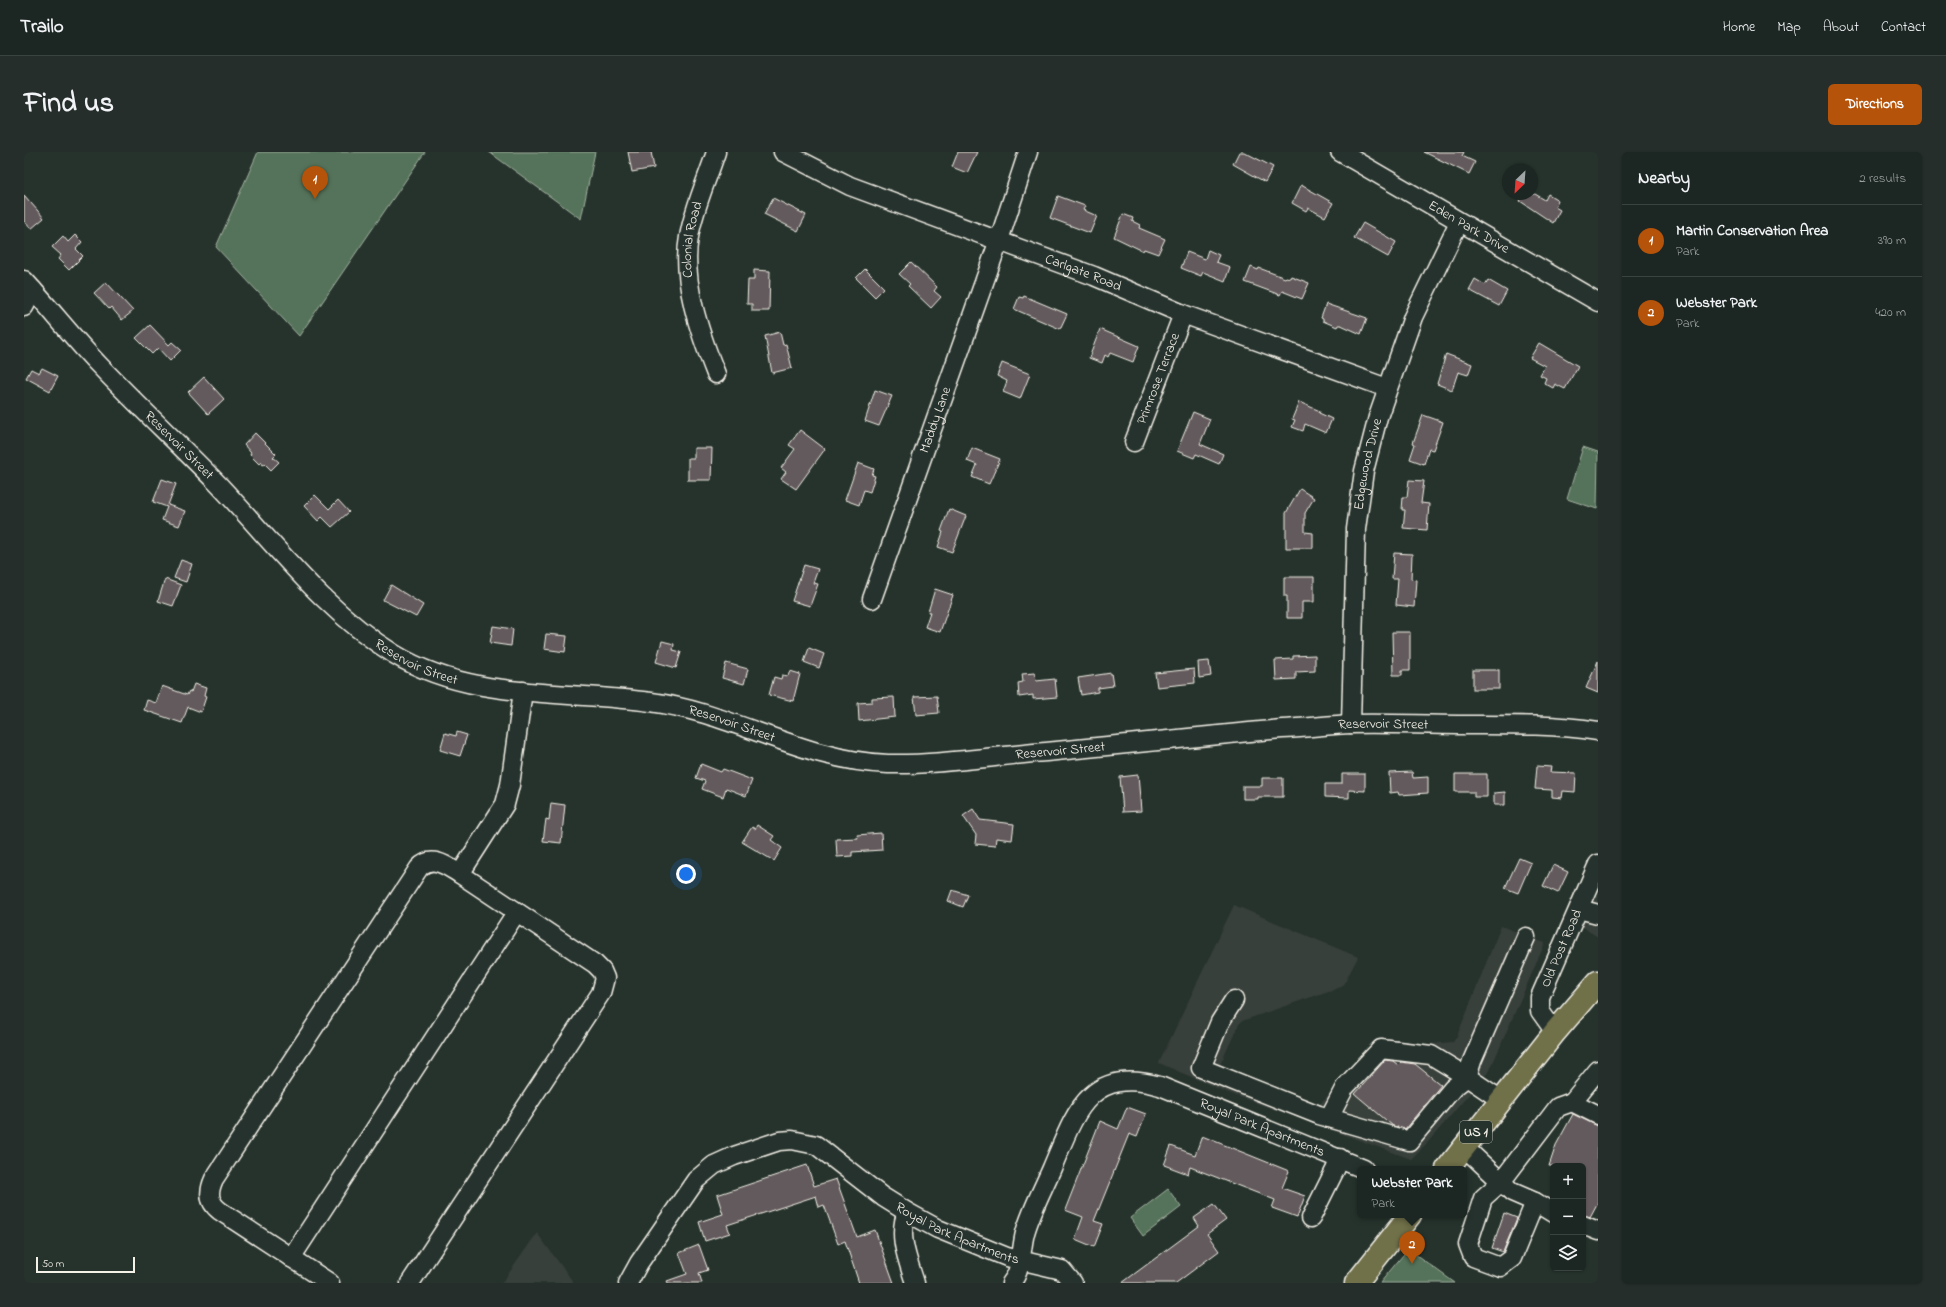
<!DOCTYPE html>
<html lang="en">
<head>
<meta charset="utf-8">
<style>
  body { margin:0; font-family:"Indie Flower",sans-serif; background:#252e2a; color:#f1f3f6 }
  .controls { position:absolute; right:12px; bottom:12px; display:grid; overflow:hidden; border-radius:6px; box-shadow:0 1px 3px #0004 }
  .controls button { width:36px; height:36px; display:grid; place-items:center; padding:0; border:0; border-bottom:1px solid #3a4340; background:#1c2622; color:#f1f3f6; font:20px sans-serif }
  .compass { position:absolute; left:1478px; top:12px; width:36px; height:36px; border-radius:50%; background:#1c2622; box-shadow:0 1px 3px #0004; rotate:205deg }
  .scale { position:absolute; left:12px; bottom:10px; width:99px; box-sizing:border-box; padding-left:4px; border:2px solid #f4f1e8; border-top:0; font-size:11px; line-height:14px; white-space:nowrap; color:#f4f1e8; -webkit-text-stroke:3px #26332d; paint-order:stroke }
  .you { position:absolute; left:662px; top:722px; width:14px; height:14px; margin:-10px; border:3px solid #fff; border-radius:50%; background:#1a73e8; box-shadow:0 0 0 6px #1a73e833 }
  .badge { display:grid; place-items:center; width:26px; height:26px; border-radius:50%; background:#b45309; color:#fff; font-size:13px; font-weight:700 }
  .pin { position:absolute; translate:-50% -33px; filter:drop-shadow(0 1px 2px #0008) }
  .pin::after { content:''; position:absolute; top:21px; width:14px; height:12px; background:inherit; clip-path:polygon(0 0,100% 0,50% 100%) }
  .popup { position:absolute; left:1333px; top:1014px; width:110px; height:52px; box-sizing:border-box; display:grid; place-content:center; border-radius:6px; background:#1c2622; filter:drop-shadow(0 1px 3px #0005); font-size:13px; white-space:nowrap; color:#a0a5a5 }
  .popup b { font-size:15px; color:#f1f3f6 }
  .popup::after { content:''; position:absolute; left:50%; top:100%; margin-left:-8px; border:8px solid transparent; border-top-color:#1c2622 }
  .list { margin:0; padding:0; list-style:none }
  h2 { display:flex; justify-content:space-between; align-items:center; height:52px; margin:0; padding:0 16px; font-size:17px }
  h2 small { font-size:13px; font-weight:400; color:#a0a5a5 }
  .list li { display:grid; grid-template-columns:26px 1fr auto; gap:12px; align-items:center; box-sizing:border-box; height:72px; padding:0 16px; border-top:1px solid #3a4340 }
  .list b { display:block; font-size:15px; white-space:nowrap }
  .list p { margin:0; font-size:13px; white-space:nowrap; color:#a0a5a5 }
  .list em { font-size:13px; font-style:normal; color:#a0a5a5 }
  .icon { flex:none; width:22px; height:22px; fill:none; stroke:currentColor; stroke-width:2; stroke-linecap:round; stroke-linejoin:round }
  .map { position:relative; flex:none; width:1574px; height:1131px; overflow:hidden; border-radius:6px }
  header { display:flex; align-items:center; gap:24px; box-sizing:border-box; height:56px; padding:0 20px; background:#1c2622; border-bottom:1px solid #3a4340 }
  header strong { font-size:19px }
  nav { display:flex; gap:22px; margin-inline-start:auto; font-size:14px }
  .intro { display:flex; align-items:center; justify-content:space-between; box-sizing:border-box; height:96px; padding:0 24px }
  h1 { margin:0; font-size:28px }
  .button { padding:10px 18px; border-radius:6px; background:#b45309; color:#fff; font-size:14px; font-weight:700 }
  main { display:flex; gap:24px; padding:0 24px }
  aside { flex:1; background:#1c2622; border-radius:6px; box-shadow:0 1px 3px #0004 }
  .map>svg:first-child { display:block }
  .built { fill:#393f3b }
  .green { fill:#55735a; stroke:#a4b2a1 }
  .building { fill:#645a5d; stroke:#f4f1e8 }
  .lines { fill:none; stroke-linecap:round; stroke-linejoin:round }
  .minor-casing { stroke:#f4f1e8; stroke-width:21 }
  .major-casing { stroke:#f4f1e8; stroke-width:25 }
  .minor { stroke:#26332d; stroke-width:18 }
  .major { stroke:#70704a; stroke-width:22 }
  .labels { text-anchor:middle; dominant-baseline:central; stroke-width:4; stroke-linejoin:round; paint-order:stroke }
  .shield { fill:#26332d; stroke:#b6b8b0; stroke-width:1 }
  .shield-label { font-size:13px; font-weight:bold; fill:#f4f1e8 }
  .street-label { font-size:14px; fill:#f4f1e8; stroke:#26332d }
</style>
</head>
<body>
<header>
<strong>Trailo</strong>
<nav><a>Home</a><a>Map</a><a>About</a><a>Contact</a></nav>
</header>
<div class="intro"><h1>Find us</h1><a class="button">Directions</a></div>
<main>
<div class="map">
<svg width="1574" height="1131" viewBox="0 0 1574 1131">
  <rect width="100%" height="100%" fill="#26332d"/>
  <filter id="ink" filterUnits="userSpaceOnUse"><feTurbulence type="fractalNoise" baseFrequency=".025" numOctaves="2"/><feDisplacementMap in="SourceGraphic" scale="8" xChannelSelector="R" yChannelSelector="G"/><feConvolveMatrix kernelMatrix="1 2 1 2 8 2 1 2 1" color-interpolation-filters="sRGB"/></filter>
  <g filter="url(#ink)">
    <!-- built -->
    <g class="built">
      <polygon points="1574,741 1574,785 1558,775"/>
      <polygon points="1210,753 1334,805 1319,834 1218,869 1215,872 1194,917 1293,955 1347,897 1429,890 1433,884 1477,774 1521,791 1466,918 1404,990 1387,1007 1202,940 1135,911"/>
      <polygon points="513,1081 550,1131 478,1131"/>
    </g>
    <!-- green -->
    <g class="green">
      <polygon points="234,0 401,0 275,184 192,95"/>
      <polygon points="465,0 571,0 557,67"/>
      <polygon points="1559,295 1574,300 1573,357 1543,347"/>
      <polygon points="1144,1037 1157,1055 1119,1084 1106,1066"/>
      <polygon points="1384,1097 1431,1131 1356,1131"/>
    </g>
    <!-- building -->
    <g class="building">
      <polygon points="604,0 627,0 630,16 608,20"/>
      <polygon points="934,0 953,0 943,21 928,15"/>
      <polygon points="1215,0 1220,0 1249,15 1241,30 1209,12"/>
      <polygon points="1400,0 1440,0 1438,4 1451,10 1445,22"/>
      <polygon points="1277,33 1309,51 1301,65 1284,56 1282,59 1268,51"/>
      <polygon points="1500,42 1511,42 1521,48 1524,42 1534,48 1531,55 1536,58 1529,71 1496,49"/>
      <polygon points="0,43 20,66 7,77 0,69"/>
      <polygon points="1034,44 1061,54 1059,58 1073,64 1066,81 1026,66"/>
      <polygon points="749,46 782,63 774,79 740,62"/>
      <polygon points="1099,62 1109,66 1108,69 1116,73 1115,76 1141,87 1134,102 1120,97 1119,99 1090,85"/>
      <polygon points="1339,71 1372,90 1364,105 1330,86"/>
      <polygon points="51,83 58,90 52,97 59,104 45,118 34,107 37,103 28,95 39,84 44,90"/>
      <polygon points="1184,98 1195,103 1192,110 1206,115 1201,129 1179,120 1177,124 1157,116 1163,100 1181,107"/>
      <polygon points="887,110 913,135 910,139 917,145 907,156 884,134 886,132 875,122"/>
      <polygon points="1227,115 1234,118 1235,116 1261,126 1262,125 1266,126 1267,124 1285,131 1278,147 1258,139 1256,143 1221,130"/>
      <polygon points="841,117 860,136 851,145 832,126"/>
      <polygon points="730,118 746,119 745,159 728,159 728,152 723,152 724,128 730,128"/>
      <polygon points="1451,127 1461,133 1464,128 1483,139 1475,154 1445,138"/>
      <polygon points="82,130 109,159 98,168 87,155 85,157 70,141"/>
      <polygon points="1000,144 1043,162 1036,177 990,157 995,145 999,146"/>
      <polygon points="1302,152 1343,166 1337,182 1317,173 1314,173 1313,175 1299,169 1299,167 1297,166"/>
      <polygon points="126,173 145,193 148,190 157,198 146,209 134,196 128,202 112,186"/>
      <polygon points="1076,177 1115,194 1109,210 1086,201 1084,205 1081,203 1078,211 1065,206"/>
      <polygon points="756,180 759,193 762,192 768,216 748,221 741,184"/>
      <polygon points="1515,191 1554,214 1541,237 1531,232 1529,236 1520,231 1522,226 1516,223 1521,214 1506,206"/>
      <polygon points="1422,202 1448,212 1444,223 1434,220 1428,238 1413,232"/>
      <polygon points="978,211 1006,222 996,247 979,240 983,229 973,224"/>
      <polygon points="18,216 34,224 26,239 2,226 7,217 15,221"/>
      <polygon points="180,225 200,247 184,262 164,240"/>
      <polygon points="851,238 868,244 855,274 841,269"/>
      <polygon points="1275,250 1296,259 1295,261 1308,267 1302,281 1281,272 1279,279 1268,275 1271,268 1268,267"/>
      <polygon points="1169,260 1186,267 1176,292 1199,302 1195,312 1172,302 1170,306 1153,299"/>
      <polygon points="1399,263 1419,270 1409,298 1405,297 1400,312 1386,307 1391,292 1389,291"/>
      <polygon points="776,278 801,297 772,337 757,327 762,320 757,316 771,297 765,293"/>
      <polygon points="231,281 252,302 249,305 255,310 247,318 241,312 239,313 237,310 235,312 226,303 227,301 220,293"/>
      <polygon points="670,296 688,296 687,328 664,328 664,306 670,306"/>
      <polygon points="948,296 976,307 965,332 948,325 953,313 943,309"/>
      <polygon points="834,311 850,317 848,323 851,324 846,340 840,338 835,353 821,348"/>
      <polygon points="138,327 152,332 144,353 161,359 155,374 138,368 143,355 129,350"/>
      <polygon points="1385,328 1400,329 1397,351 1405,352 1403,378 1379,376 1381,358 1378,358 1379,345 1383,345"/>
      <polygon points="1276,337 1290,346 1281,361 1281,380 1289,381 1289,396 1262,396 1262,361"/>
      <polygon points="291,343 305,357 314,348 325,360 308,375 298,365 294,369 280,354"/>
      <polygon points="925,357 942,364 928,400 914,395 919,380 917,379"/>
      <polygon points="1370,401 1388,402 1387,427 1392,428 1390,455 1372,453 1374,427 1368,427"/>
      <polygon points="157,408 168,412 162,430 150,426"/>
      <polygon points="780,413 794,417 789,431 794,432 786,454 768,449"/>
      <polygon points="1260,425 1290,425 1290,450 1278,450 1278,466 1263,466 1263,444 1260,444"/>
      <polygon points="141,427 157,433 149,454 134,449"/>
      <polygon points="367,433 399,453 392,465 359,448"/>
      <polygon points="911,437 929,443 916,480 901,475 906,460 904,460"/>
      <polygon points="469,474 489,477 487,494 466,491"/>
      <polygon points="1368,480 1386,480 1386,518 1378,518 1378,523 1369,523"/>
      <polygon points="522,482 543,484 541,500 520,497"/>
      <polygon points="638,489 650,492 649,498 657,500 652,516 632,510"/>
      <polygon points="785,496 800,502 795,516 780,510"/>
      <polygon points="1291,503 1291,519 1272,520 1272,527 1252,528 1251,508 1269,507 1269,504"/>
      <polygon points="1185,509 1187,524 1175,526 1174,510"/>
      <polygon points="1574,509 1574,541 1562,536"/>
      <polygon points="702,511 724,517 720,532 698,526"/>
      <polygon points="1170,517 1171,531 1133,535 1131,521"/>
      <rect x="1449" y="518" width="26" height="19"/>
      <polygon points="766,519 776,522 769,549 745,543 750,525 757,527 758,523 764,524"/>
      <polygon points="1011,521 1012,529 1031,527 1033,545 1009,547 1009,543 995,545 994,531 999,530 998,522"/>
      <polygon points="1087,521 1089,534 1074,536 1074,540 1057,543 1054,526"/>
      <polygon points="170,532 182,536 180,544 182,545 177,560 164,555 158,571 120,558 123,548 132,551 138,534 163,543 165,539 167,540"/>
      <polygon points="913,544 915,561 892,563 890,545"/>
      <polygon points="870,545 871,565 835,569 834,551 848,550 848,546"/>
      <polygon points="433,580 443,583 436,604 416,598 421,581 432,584"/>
      <polygon points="677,612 697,620 699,617 728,628 722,644 702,636 699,645 678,637 681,629 672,626"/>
      <polygon points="1513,614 1527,615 1526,620 1552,621 1551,640 1539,639 1538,646 1528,645 1528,638 1511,637"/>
      <polygon points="1388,620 1389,626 1404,625 1404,641 1375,643 1374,640 1366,641 1365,621"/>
      <polygon points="1318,622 1341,622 1341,639 1325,638 1325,646 1301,645 1301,632 1318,632"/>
      <polygon points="1431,622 1463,622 1463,645 1450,645 1450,640 1431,640"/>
      <polygon points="1114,623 1117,659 1099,660 1096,625"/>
      <polygon points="1238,626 1259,626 1259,645 1234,645 1234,647 1219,647 1219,634 1238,634"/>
      <polygon points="1481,640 1481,653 1470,653 1470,641"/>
      <polygon points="527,651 541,653 537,691 519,689 522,667 525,668"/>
      <polygon points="949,657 956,668 990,672 988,688 972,686 971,694 951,692 952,683 939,664"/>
      <polygon points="733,673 750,684 747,688 758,696 750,709 718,690 728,675 731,677"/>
      <polygon points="857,681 858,698 828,700 828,704 813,705 812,687 834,686 833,683"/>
      <polygon points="1495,706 1507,711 1494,741 1481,736"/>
      <polygon points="1529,713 1544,720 1534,741 1519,734"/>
      <polygon points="928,738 944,743 939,755 924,749"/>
      <polygon points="1361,908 1369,909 1374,913 1377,910 1391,912 1417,933 1381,977 1369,974 1331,942"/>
      <polygon points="1103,955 1122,962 1113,985 1105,982 1070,1069 1079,1072 1070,1095 1051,1087 1059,1065 1041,1058 1076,969 1094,977"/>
      <polygon points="1549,962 1574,974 1574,1050 1566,1065 1559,1063 1559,1014 1525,1014 1532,993"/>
      <polygon points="1178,984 1265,1019 1258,1036 1281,1044 1273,1065 1248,1056 1251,1048 1166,1015 1164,1022 1140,1013 1147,994 1171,1003"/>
      <polygon points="783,1013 790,1034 812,1027 833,1085 851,1078 870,1131 835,1131 821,1089 814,1092 800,1053 795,1055 792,1044 703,1073 706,1081 681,1089 675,1070 699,1062 693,1043"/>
      <polygon points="1190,1052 1202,1068 1183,1082 1195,1099 1152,1131 1098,1131 1175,1074 1170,1066"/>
      <polygon points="1480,1061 1493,1066 1479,1100 1468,1096"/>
      <polygon points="675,1093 684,1118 675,1121 678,1131 644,1131 643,1129 663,1122 655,1101"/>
    </g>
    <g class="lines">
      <!-- minor casing -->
      <g class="minor-casing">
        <g id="minor">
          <path id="s1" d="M759 0 826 34 1070 124 1159 162 1363 236"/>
          <path id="s2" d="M1316 0 1574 150"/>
          <path id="s3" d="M0 128C26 156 49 186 76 214 114 254 155 292 194 332 250 391 300 459 370 502 447 549 542 538 627 550 710 561 779 609 864 612 916 613 970 604 1022 600 1100 593 1179 584 1258 577 1281 576 1305 573 1328 572 1363 571 1399 573 1434 573 1480 573 1528 572 1574 579"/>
          <polyline points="0,155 9,138"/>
          <path id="s4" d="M692 222C676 182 657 128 665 85 670 55 683 28 692 0"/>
          <path id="s5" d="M1110 290 1159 162"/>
          <path id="s6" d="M848 447 975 88 1004 0"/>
          <path id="s7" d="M1327 572 1332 377 1340 319 1354 265 1389 165 1435 70"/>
          <polyline points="436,722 481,652 486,633 499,539"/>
          <polyline points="1555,757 1574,762"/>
          <polyline points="1210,848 1196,870 1177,916 1295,963 1385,989 1429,936 1443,925 1477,948"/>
          <path id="s8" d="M1531 880 1516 859V845L1574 712"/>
          <polyline points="1574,918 1548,950 1574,963"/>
          <polyline points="1305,966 1321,935 1357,897 1407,903 1443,925 1448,909 1502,785"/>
          <polyline points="1440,995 1488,1040 1511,1050 1529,1061"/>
          <polyline points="1511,1050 1488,1106 1476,1115 1449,1105 1444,1092 1459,1046 1477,1030 1534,955 1548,950"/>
          <path d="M883 1060C873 1084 884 1108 891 1131"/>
          <polyline points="1287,1066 1311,1018 1316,1006"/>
          <polyline points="1559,1073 1574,1079"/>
          <polyline points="267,1106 492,761"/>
          <path d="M306 1131 196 1059C184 1050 184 1040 190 1027L395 716C408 702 423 714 436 722L571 812 578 819 581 826 577 841 386 1131"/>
          <path id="s9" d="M604 1131 615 1111 672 1028 690 1013 710 1004 755 989 768 988 792 993 859 1045 883 1060 914 1077 983 1105 1038 1118 1049 1131"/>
          <path id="s10" d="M987 1131C998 1119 997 1096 1001 1081 1007 1059 1019 1037 1028 1016 1051 962 1064 914 1136 934L1340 1017"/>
        </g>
      </g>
      <!-- major casing -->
      <g class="major-casing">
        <g id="major">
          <polyline points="1423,1017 1531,880 1574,830"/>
          <polyline points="1332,1131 1386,1063"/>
        </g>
      </g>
      <!-- minor -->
      <use href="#minor" class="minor"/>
      <!-- major -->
      <use href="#major" class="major"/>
    </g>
  </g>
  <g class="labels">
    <!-- shield labels -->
    <rect class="shield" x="1436" y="969" width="32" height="22" rx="3"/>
    <g class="shield-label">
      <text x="1452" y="980">US 1</text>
    </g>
    <!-- street labels -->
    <g class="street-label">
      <text stroke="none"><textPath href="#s2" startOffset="149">Eden Park Drive</textPath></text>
      <text stroke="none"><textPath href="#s4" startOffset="139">Colonial Road</textPath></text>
      <text stroke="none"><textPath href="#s1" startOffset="324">Carlgate Road</textPath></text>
      <text stroke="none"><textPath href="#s5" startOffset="68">Primrose Terrace</textPath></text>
      <text stroke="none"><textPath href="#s6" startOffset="190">Maddy Lane</textPath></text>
      <text stroke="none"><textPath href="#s3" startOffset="227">Reservoir Street</textPath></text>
      <text stroke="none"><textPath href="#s7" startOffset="261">Edgewood Drive</textPath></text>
      <text stroke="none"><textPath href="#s3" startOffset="551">Reservoir Street</textPath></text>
      <text stroke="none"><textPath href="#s3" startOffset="875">Reservoir Street</textPath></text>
      <text stroke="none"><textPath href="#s3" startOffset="1534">Reservoir Street</textPath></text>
      <text stroke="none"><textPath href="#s3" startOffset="1210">Reservoir Street</textPath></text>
      <text stroke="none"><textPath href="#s8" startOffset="93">Old Post Road</textPath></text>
      <text stroke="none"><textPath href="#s10" startOffset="389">Royal Park Apartments</textPath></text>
      <text stroke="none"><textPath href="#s9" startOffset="422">Royal Park Apartments</textPath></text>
    </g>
  </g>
</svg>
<div class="controls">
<button>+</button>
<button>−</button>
<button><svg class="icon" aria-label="layers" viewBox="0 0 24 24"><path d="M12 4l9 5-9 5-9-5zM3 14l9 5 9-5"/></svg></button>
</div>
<svg class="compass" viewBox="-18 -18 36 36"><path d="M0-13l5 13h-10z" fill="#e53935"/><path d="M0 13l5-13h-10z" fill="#a0a5a5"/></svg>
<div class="scale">50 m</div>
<div class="you"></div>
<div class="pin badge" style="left:291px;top:47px">1</div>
<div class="pin badge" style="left:1388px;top:1112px">2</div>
<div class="popup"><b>Webster Park</b>Park</div>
</div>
<aside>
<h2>Nearby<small>2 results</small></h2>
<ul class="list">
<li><span class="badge">1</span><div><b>Martin Conservation Area</b><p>Park</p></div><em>390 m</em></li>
<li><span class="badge">2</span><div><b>Webster Park</b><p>Park</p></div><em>420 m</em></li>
</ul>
</aside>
</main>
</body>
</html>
